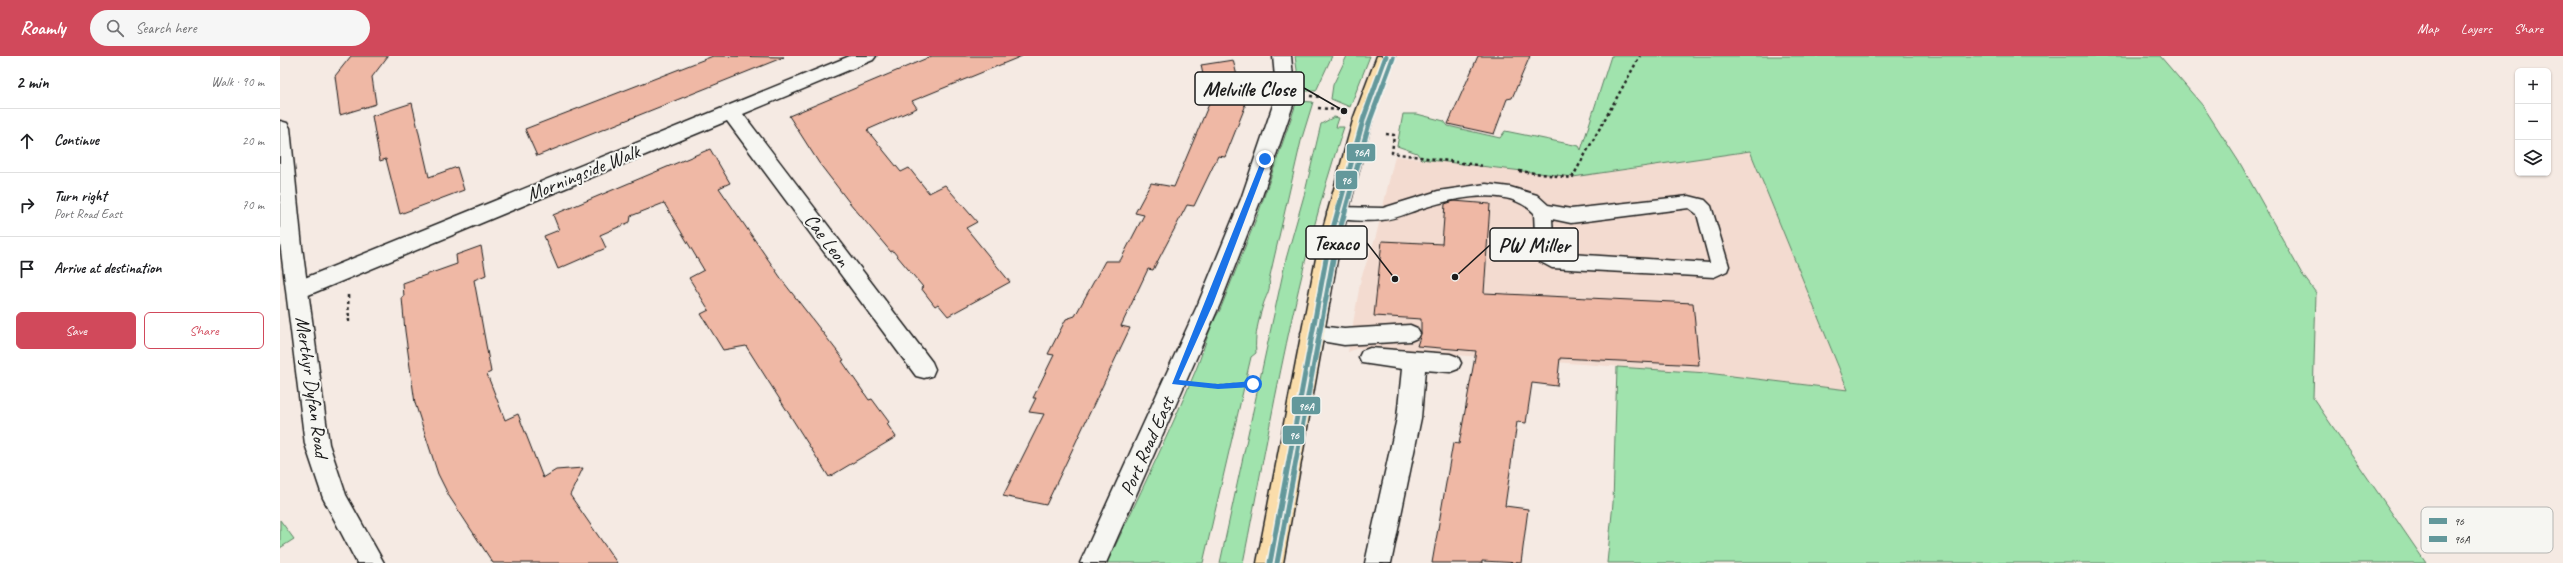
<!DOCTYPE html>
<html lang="en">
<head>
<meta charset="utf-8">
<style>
  body { margin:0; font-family:Caveat,sans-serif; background:#f6f6f6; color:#202124 }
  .controls { position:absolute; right:12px; top:12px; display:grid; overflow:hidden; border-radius:6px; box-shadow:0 1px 3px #0004 }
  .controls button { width:36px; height:36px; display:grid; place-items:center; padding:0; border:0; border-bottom:1px solid #e0e0e0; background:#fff; color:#202124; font:20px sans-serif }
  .stop { position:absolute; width:12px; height:12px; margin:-9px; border:3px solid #1a73e8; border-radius:50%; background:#fff }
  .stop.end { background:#1a73e8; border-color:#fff; box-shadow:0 1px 4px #0008 }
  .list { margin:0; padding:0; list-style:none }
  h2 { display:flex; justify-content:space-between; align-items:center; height:52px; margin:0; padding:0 16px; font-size:17px }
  h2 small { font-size:13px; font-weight:400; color:#757577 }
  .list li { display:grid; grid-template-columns:26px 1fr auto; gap:12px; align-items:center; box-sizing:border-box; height:64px; padding:0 16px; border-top:1px solid #e0e0e0 }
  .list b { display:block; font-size:15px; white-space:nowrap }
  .list p { margin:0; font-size:13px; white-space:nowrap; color:#757577 }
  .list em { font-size:13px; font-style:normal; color:#757577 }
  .actions { display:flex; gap:8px; padding:12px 16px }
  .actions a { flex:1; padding:9px 0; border:1px solid #d1495b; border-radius:6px; text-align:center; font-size:14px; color:#d1495b }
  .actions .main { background:#d1495b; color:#fff }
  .icon { flex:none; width:22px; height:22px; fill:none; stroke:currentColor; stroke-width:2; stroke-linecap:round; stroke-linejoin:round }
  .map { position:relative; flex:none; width:2283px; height:507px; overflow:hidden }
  header { display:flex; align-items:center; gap:24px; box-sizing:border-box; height:56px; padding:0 20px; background:#d1495b; color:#fff }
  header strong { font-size:19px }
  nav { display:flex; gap:22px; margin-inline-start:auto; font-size:14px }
  .search { width:280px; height:36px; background:#f6f6f6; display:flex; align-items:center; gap:10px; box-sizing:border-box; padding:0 14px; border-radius:22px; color:#757577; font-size:15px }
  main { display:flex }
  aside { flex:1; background:#fff }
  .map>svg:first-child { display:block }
  .built { fill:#f3dbd0 }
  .green { fill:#a0e3ad; stroke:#5e8064 }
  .building { fill:#efb8a5; stroke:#1c1c1c }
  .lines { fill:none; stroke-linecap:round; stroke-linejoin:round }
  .lane-casing { stroke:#1c1c1c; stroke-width:3 }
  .street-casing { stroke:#1c1c1c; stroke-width:3 }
  .secondary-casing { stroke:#1c1c1c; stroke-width:3 }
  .primary-casing { stroke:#1c1c1c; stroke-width:3 }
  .path { stroke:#1c1c1c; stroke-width:2.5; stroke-dasharray:3 3; stroke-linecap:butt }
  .lane { fill:#f6f6f2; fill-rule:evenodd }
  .street { fill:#f6f6f2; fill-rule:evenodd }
  .secondary { fill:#f6f6f2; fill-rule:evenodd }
  .primary { fill:#faddab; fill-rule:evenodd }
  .bus-1-casing { stroke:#f6f6f2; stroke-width:8 }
  .bus-2-casing { stroke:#f6f6f2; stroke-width:8 }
  .bus-1 { stroke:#63989b; stroke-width:5 }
  .bus-2 { stroke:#63989b; stroke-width:5 }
  .route { fill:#1a73e8 }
  .labels { text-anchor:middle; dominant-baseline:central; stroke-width:4; stroke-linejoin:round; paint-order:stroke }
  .street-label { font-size:20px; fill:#1c1c1c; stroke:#f6f6f2 }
  .key { fill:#f6f6f2; stroke:#b5b5b2; stroke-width:1 }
  .key-label { font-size:11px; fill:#1c1c1c }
  .leader { fill:none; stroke:#1c1c1c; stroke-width:1.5 }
  .callout-dot { fill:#1c1c1c; stroke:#f6f6f2; stroke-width:1.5 }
  .callout { fill:#f6f6f2; stroke:#1c1c1c; stroke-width:1.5 }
  .callout-label { font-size:21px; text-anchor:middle; font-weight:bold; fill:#1c1c1c }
  .line-badge { stroke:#f6f6f2; stroke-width:1.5 }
  .badge-label { font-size:11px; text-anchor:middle; font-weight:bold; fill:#fff }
</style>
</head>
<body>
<header>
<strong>Roamly</strong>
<div class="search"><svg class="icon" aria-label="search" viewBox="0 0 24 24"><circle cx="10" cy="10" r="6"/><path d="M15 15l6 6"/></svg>Search here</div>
<nav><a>Map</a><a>Layers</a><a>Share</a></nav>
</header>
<main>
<aside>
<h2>2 min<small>Walk · 90 m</small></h2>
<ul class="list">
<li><svg class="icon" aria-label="ahead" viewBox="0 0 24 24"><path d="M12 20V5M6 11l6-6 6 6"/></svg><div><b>Continue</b></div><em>20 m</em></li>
<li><svg class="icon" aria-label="right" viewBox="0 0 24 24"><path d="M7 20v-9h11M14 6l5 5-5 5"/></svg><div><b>Turn right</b><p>Port Road East</p></div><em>70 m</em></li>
<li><svg class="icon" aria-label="arrive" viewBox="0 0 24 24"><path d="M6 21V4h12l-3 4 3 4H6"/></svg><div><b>Arrive at destination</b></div></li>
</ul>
<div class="actions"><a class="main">Save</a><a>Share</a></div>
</aside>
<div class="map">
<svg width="2283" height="507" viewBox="0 0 2283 507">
  <rect width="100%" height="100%" fill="#f5eae3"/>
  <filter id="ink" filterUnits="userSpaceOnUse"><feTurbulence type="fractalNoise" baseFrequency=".025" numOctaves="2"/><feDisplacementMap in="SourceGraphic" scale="8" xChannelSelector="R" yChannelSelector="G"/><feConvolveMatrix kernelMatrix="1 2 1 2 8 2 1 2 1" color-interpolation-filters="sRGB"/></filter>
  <g filter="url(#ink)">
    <!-- built -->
    <polygon class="built" points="1470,95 1568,334 1427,317 1078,292 1068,296 1081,222 1096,180 1115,100 1293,121"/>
    <!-- green -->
    <g class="green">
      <polygon points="1015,0 1052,0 1036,35 1020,35"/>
      <polygon points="1067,0 1090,0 1070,51 1051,43 1053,29"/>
      <polygon points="1331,0 1880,0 1923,50 1961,109 2022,218 2036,237 2033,342 2146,507 1327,507 1333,447 1337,311 1427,317 1568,334 1470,95 1293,121 1141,103 1137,97 1117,90 1123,58 1137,58 1164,65 1168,70 1220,82 1225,75 1299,90 1301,94"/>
      <path d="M1017 45 1033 46 1021 85 989 224C991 233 987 238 984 246 979 262 974 280 976 297L971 301 923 507H827C857 444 888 380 915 316 924 295 928 272 940 254L978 158Z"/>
      <path d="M1054 61 1059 62 1056 71H1064C1016 213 992 361 963 507H940L1006 203 1025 136 1041 68Z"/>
      <polygon points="0,464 14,483 0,492"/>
    </g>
    <!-- building -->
    <g class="building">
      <polygon points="71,0 108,0 92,21 96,48 60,59 55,20"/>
      <polygon points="433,0 504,1 257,100 245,73"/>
      <polygon points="652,0 742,0 632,45 637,52 587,74 621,116 629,112 649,137 665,129 697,166 686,172 730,226 668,260 658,248 655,250 641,232 643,231 613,195 611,196 569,146 539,107 509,60"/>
      <polygon points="1198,0 1250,0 1232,42 1227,43 1214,78 1168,68"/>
      <polygon points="953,4 965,51 945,101 938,100 914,150 907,149 873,214 868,213 841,270 850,272 766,449 723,440 764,358 749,356 756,342 753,342 774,299 768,298 786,263 795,260 825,205 840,205 864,159 855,157 871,127 894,131 929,48 921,9"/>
      <polygon points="132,47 149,121 177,111 184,134 120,158 106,103 100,105 92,60"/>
      <polygon points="430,93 450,127 439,132 505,228 564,304 562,305 589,344 592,343 609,366 607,368 616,381 549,421 466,290 443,294 421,258 429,254 409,222 424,214 384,147 351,160 350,166 320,179 326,192 278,213 264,180 279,174 273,159"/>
      <polygon points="1174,145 1210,148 1204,237 1413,247 1419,309 1280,302 1277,330 1252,327 1246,367 1237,366 1225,450 1248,453 1241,507 1202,505 1202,507 1152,507 1173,387 1179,388 1196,295 1137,290 1141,278 1141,263 1094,260 1102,185 1162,188 1165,148"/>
      <polygon points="201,190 206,219 194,224 211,316 207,318 225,364 238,358 263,422 276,414 303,412 290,439 337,507 213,507 169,440 158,418 135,347 125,275 122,242 124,241 123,227 177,208 176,199"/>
    </g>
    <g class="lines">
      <!-- lane casing -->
      <g class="lane-casing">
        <g id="lane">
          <path d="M1206 128 1230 131 1257 139 1268 149 1291 153 1409 140 1425 144 1431 150 1449 210 1447 215 1434 221 1272 212 1259 205 1256 200 1254 157C1227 129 1174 142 1140 153 1128 157 1115 163 1102 164 1087 166 1071 164 1056 163L1050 162 1047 157 1050 152 1056 151 1103 152 1158 135ZM1409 152 1417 158 1430 207 1274 197 1272 163 1291 167Z"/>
          <polygon points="1031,269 1064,273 1130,269 1137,272 1140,277 1137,282 1130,285 1064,289 1024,282 1021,277 1024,272"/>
        </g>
      </g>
      <!-- street casing -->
      <g class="street-casing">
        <g id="street">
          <polygon points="570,0 596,0 593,4 463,58 652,306 655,313 652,320 644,322 636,320 447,65 26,240 18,242 10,240 7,234 10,228"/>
          <polygon points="993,0 1011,0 1014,32 1013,49 981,143 940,248 826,507 800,507 918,248 961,143 993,49 996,32"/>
          <polygon points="1090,292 1170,298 1178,301 1181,307 1178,313 1170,316 1145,314 1141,362 1111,507 1085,507 1117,362 1122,313 1082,307 1079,301 1082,295"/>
        </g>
      </g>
      <!-- secondary casing -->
      <g class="secondary-casing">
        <polygon id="secondary" points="0,65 7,67 10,72 22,191 49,388 66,439 104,507 77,507 43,442 25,388 0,186"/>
      </g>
      <!-- primary casing -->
      <g class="primary-casing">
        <polygon id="primary" points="1097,0 1115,0 1093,61 1060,187 1003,507 977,507 1039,187 1074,61"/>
      </g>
      <!-- path -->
      <g class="path">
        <polyline points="1030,40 1042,41"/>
        <polyline points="1038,52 1059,54"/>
        <polyline points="1106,78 1114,79 1112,97 1204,110"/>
        <polyline points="1239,115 1292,122 1360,0"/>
        <polyline points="68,239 69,267"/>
        <polyline points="922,329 938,331 973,328"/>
      </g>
      <!-- lane -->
      <use href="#lane" class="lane"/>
      <!-- street -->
      <use href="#street" class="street"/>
      <!-- secondary -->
      <use href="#secondary" class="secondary"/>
      <!-- primary -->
      <use href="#primary" class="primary"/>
      <!-- bus-1 casing -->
      <g class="bus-1-casing">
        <polyline id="bus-1" points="990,507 1049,187 1084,61 1106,0"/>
      </g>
      <!-- bus-2 casing -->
      <g class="bus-2-casing">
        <polyline id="bus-2" points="997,507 1056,188 1090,64 1113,2"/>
      </g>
      <!-- bus-1 -->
      <use href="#bus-1" class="bus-1"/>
      <!-- bus-2 -->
      <use href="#bus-2" class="bus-2"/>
    </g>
  </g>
  <!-- route -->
  <polygon class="route" points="985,101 988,103 933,248 899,324 938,328 973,325 976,328 973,331 938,333 892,328 982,103"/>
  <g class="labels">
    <!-- street labels -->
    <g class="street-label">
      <text transform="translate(303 117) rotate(-22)">Morningside Walk</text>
      <text transform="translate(547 184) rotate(53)">Cae Leon</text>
      <text transform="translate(32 331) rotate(82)">Merthyr Dyfan Road</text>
      <text transform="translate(867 390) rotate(-66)">Port Road East</text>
    </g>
  </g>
  <!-- legend -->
  <rect x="2141" y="451" width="132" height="46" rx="6" class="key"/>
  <rect x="2149" y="462" width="18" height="6" fill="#63989b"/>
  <rect x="2149" y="480" width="18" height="6" fill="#63989b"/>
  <g class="key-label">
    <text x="2174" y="469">96</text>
    <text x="2174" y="487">96A</text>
  </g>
  <!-- callouts -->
  <path class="leader" d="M1064 55L1024 32M1115 223L1087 187M1175 221L1210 189"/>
  <g class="callout-dot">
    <circle cx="1064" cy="55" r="4"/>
    <circle cx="1115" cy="223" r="4"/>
    <circle cx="1175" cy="221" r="4"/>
  </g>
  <g class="callout">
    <rect x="915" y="16" width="109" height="33" rx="4"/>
    <rect x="1026" y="170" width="61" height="33" rx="4"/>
    <rect x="1210" y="172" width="88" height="33" rx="4"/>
  </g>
  <g class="callout-label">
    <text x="969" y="40">Melville Close</text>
    <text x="1056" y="194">Texaco</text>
    <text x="1254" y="196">PW Miller</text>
  </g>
  <g class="line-badge">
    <rect x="1066" y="87" width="30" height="19" rx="4" fill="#63989b"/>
    <rect x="1055" y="114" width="23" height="20" rx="4" fill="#63989b"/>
    <rect x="1011" y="340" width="30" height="19" rx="4" fill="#63989b"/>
    <rect x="1002" y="369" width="23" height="20" rx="4" fill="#63989b"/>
  </g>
  <g class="badge-label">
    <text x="1081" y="100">96A</text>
    <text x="1066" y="128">96</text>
    <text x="1026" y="354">96A</text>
    <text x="1014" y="383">96</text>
  </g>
</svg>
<div class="controls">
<button>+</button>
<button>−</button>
<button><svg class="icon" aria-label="layers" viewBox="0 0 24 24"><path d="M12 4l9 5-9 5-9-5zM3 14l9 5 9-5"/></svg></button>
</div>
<div class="stop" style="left:973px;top:328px"></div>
<div class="stop end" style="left:985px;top:103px"></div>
</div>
</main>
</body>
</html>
